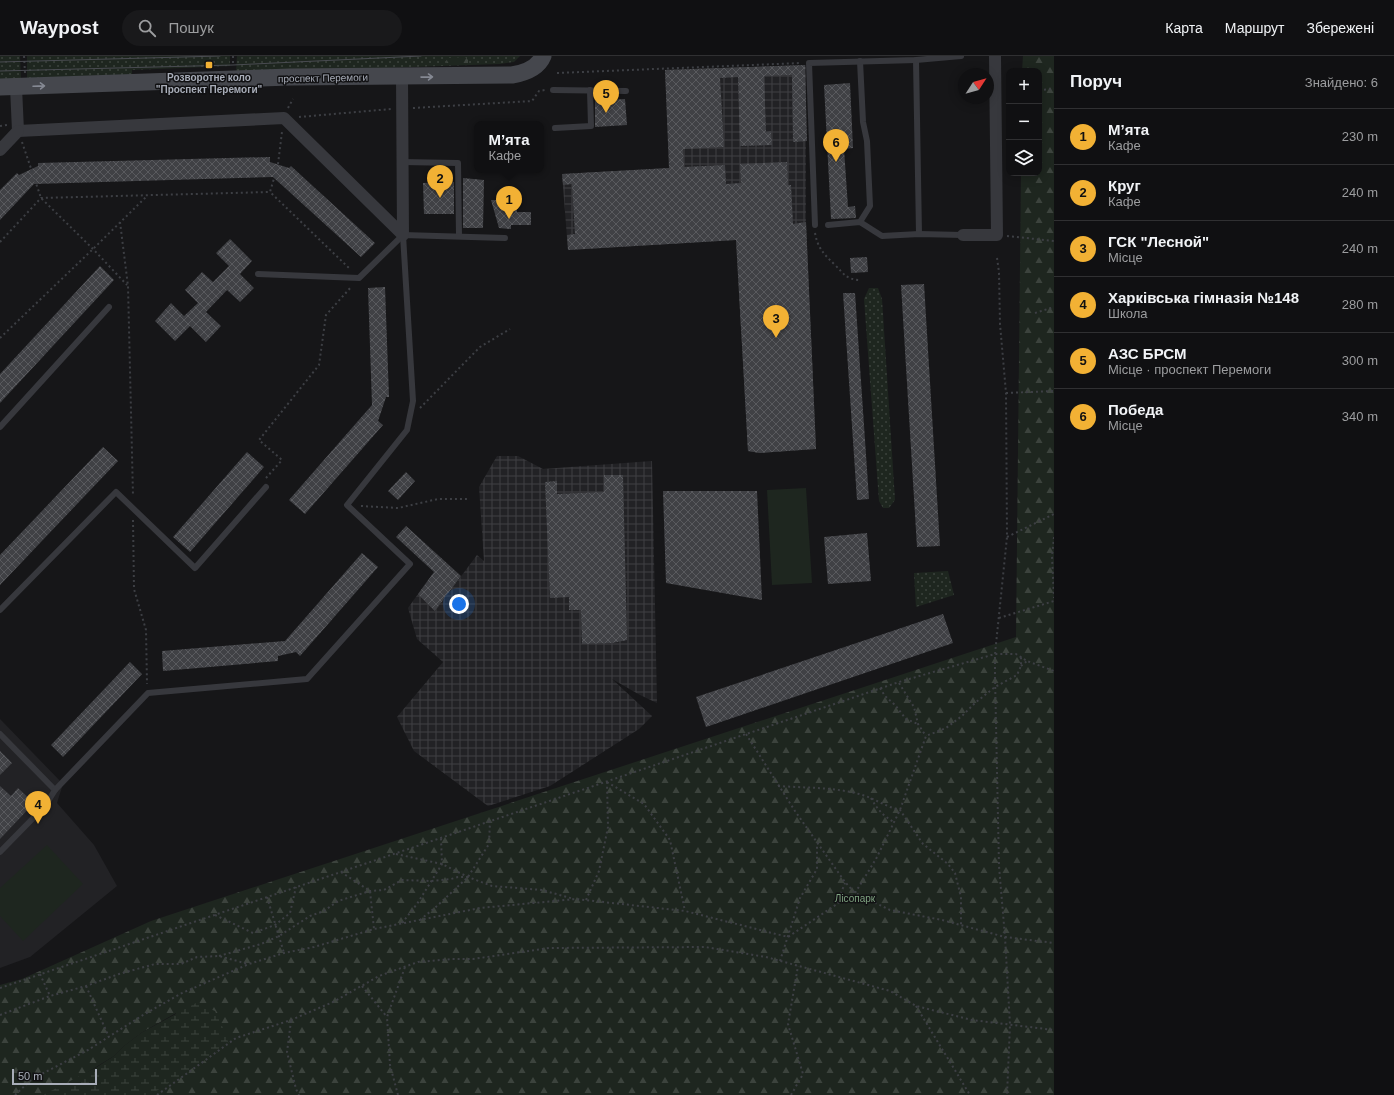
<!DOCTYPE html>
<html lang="uk">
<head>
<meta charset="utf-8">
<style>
  body { margin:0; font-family:Arial,sans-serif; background:#19191b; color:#f1f3f6 }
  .controls { position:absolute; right:12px; top:12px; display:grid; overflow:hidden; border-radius:8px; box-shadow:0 2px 10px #0003 }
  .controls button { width:36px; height:36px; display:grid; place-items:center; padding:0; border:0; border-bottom:1px solid #303032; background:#101012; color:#f1f3f6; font:20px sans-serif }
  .compass { position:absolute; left:958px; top:12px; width:36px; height:36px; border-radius:50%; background:#101012; box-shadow:0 2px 10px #0003; rotate:54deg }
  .scale { position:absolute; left:12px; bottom:10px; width:85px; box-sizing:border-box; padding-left:4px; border:2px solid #a8adb8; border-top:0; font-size:11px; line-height:14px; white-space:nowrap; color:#a8adb8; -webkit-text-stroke:3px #111113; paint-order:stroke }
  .you { position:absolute; left:459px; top:548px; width:14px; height:14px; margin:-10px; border:3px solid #fff; border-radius:50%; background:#1a73e8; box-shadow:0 0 0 6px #1a73e833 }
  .badge { display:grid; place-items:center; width:26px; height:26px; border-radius:50%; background:#f2b134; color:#111; font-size:13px; font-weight:700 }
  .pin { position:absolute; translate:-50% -33px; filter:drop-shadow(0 1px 2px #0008) }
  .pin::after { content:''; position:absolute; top:21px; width:14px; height:12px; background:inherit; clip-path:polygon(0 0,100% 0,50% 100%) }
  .popup { position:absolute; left:474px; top:65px; width:70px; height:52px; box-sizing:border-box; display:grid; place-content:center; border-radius:8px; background:#101012; filter:drop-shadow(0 1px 3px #0005); font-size:13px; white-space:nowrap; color:#9c9d9f }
  .popup b { font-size:15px; color:#f1f3f6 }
  .popup::after { content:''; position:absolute; left:50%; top:100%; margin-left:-8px; border:8px solid transparent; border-top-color:#101012 }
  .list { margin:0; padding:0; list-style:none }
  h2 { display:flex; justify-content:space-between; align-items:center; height:52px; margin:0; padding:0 16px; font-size:17px }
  h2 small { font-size:13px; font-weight:400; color:#9c9d9f }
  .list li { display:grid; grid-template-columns:26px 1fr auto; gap:12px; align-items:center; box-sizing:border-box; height:56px; padding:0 16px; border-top:1px solid #303032 }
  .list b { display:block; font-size:15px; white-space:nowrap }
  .list p { margin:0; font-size:13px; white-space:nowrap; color:#9c9d9f }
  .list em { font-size:13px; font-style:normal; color:#9c9d9f }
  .icon { flex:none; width:22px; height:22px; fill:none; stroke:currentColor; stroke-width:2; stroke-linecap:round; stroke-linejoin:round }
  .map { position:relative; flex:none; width:1054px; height:1039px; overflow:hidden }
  header { display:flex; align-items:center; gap:24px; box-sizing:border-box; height:56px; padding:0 20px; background:#101012; border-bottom:1px solid #303032 }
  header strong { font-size:19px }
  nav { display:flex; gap:22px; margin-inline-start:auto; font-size:14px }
  .search { width:280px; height:36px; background:#19191b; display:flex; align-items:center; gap:10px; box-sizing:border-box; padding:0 14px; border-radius:22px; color:#9c9d9f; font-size:15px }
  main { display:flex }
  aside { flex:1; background:#101012 }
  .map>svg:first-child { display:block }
  .built { fill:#222225 }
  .industrial { fill:url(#industrial-grid) }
  .grass { fill:url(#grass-dots) }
  .forest { fill:url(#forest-firs) }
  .wetland { fill:url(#wetland-marsh) }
  .park { fill:#1e261f }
  .building { fill:url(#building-cross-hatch) }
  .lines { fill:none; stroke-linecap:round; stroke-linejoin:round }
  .path { stroke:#3d3f44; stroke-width:2; stroke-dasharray:2 3; stroke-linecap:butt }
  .lane { stroke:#37383d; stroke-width:6 }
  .street { stroke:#37383d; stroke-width:12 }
  .secondary { stroke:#45474d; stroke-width:17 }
  .tram { stroke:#4a4c52; stroke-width:1 }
  .oneway { stroke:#858993 }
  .poi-dot { fill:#f2b134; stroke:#111113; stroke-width:1.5 }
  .labels { text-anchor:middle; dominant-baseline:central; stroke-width:3; stroke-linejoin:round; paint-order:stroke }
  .poi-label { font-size:10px; font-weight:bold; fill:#a8adb8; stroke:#111113 }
  .street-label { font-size:10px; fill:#a8adb8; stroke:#111113 }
  .park-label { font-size:10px; fill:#7fa381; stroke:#111113 }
</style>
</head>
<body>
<header>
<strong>Waypost</strong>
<div class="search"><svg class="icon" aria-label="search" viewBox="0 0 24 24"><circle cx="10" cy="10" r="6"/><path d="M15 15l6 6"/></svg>Пошук</div>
<nav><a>Карта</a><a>Маршрут</a><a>Збережені</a></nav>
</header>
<main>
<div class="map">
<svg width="1054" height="1039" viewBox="0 0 1054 1039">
  <defs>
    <pattern id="industrial-grid" width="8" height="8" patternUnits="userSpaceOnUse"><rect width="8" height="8" fill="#222225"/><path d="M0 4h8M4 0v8" fill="none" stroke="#3f3f43"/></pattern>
    <pattern id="grass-dots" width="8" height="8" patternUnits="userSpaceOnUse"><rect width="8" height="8" fill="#1e261f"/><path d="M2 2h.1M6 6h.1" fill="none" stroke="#3c433d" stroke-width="1.8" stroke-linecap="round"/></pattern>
    <pattern id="forest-firs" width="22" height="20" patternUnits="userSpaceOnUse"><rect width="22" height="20" fill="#1e261f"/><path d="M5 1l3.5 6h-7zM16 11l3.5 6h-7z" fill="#3c433d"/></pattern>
    <pattern id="wetland-marsh" width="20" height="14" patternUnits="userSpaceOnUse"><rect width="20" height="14" fill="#1e261f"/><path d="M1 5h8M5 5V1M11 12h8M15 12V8" fill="none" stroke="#3c433d"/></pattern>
    <pattern id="building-cross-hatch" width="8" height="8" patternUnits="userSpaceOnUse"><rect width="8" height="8" fill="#404145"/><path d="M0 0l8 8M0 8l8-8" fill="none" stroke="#595a5e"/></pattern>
  </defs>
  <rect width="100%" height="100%" fill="#161618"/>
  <!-- built -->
  <polygon class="built" points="0,663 63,728 57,747 94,789 117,830 30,901 0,912"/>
  <!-- industrial -->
  <g class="industrial">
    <polygon points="806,9 806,166 816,393 760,397 748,395 736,184 568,194 562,118 670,112 665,14"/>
    <polygon points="497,400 518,400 543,413 652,405 657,647 640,639 612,623 652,660 639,673 550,730 488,750 414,695 397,661 443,606 417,583 408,552 418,538 435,555 477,499 484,505 479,431"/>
  </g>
  <!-- grass -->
  <g class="grass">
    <polygon points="0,0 20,0 21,24 0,25"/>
    <polygon points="27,0 230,0 230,10 132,14 132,21 27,23"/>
    <polygon points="237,0 520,0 514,6 500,8 236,17"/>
    <polygon points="869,232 878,232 882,243 895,444 889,452 883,452 879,445 864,243"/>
    <polygon points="948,515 954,539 916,551 914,517"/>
  </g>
  <!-- forest -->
  <g class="forest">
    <polygon points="1023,0 1054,0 1054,1039 150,1039 154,1036 176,957 141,977 124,990 114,1000 78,1022 43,1039 0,1039 0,929 22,923 151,865 1016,581 1021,117 1039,117 1039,15 1022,15"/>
    <polygon points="465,1 468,4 468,7 458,8 447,7 446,5 448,2"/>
  </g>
  <!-- wetland -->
  <polygon class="wetland" points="196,947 215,955 224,974 229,989 150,1039 43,1039 97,1011 114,1000 124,990 141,977"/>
  <!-- park -->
  <g class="park">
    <polygon points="806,432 812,527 772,529 767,434"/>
    <polygon points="47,789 83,828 23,885 0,860 0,832"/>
  </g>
  <!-- building -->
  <g class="building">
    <polygon points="805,9 807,85 793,86 792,19 764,20 766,76 771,75 772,89 740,90 738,21 720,22 724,91 683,93 684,111 725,109 726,128 741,127 740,108 787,106 788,129 791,129 793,168 806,166 816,393 760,397 748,395 736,184 568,194 567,179 575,178 572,128 563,129 562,118 669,112 665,14"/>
    <polygon points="850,27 853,92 844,93 848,151 855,150 856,162 831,163 824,29"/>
    <polygon points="625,43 627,69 595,71 595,45"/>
    <polygon points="270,101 270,106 289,112 291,110 375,187 361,201 273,121 34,128 0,164 0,134 17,117 19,119 38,110 38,107"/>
    <polygon points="463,122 484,124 483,172 463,172"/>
    <polygon points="454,126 454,158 424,158 423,127"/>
    <polygon points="491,144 517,144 517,156 531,156 531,169 511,169 511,173 499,172"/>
    <polygon points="230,183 252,205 240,218 254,232 240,246 227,234 206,256 221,270 206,286 190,270 175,285 155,265 171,247 184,260 198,247 185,234 202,216 213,226 229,210 216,197"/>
    <polygon points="867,201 868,216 851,217 850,202"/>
    <polygon points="100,210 114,224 0,347 0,318"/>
    <polygon points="924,228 940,490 917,491 901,229"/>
    <polygon points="385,231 389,341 386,341 378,365 383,369 305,458 289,444 372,349 368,232"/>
    <polygon points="843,237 855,237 869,443 857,444"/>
    <polygon points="103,391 118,405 0,529 0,499"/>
    <polygon points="247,396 264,411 190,496 173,481"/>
    <polygon points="406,416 415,425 398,444 388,435"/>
    <polygon points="604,419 623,419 627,584 612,587 582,588 581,554 569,554 569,541 550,542 545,426 557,425 557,438 604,436"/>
    <polygon points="663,435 757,435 762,544 666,527"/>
    <polygon points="406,470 461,520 435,555 418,538 434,516 396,481"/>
    <polygon points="867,477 871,525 828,528 824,481"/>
    <polygon points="362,497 378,511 300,600 296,596 278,600 278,605 163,615 162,595 285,585"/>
    <polygon points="943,558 953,587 706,671 696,641"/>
    <polygon points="130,606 142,618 63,701 51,689"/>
    <polygon points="0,695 12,707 0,719"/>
    <polygon points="0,730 11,740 18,732 34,747 0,783"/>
  </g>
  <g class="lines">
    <!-- path -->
    <g class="path">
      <polyline points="24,0 25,17"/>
      <polyline points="233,0 233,10"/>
      <polyline points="557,17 801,7"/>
      <polyline points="1039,34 1054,33"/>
      <polyline points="288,52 293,43"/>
      <polyline points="413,52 532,45 539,35 545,34"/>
      <polyline points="299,61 391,53"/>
      <polyline points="0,70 7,69"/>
      <polyline points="22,86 41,142 93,193 127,229"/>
      <polyline points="278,108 282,76"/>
      <polyline points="275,119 270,136 350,213"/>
      <polyline points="120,166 128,230 133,440"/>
      <path d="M815 177C818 193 824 198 835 209 844 218 846 223 859 224"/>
      <polyline points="1007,180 1054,185"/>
      <polyline points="0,186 41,142 270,136"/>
      <polyline points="997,202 999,216 1000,268 1006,337 1007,481 995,598 995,620 999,810 1005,881 1010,969 1007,1039"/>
      <polyline points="1035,257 1054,251"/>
      <polyline points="0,282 93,193 146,141"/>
      <polyline points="1006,337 1054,335"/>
      <polyline points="420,352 480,291 510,273"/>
      <polyline points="266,422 282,404 259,384 319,309 326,259 352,230"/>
      <polyline points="361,450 398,452 438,443 470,443"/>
      <polyline points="133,464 134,533 146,574 147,628"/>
      <polyline points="1007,481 1054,458"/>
      <polyline points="1054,481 1052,500 1054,542"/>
      <polyline points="999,562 1054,545"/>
      <polyline points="1021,610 1027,605"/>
      <polyline points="899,627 914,651 918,668 926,680"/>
      <polyline points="880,632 885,640 895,649 906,663 918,668"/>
      <polyline points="746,678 795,755 845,826 855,837 890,854 942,864 1005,881 1054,887"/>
      <polyline points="607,726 644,748 670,784 685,855"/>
      <path d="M778 730C806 732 833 731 859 738 874 742 886 751 900 754L923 788 948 808 955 817 961 841V869"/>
      <path d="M871 742C877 753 883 760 894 766"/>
      <polyline points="396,798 442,808 468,821 492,830 542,834 574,843"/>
      <polyline points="341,816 370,835 374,873"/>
      <polyline points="267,841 284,897"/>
      <polyline points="586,844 599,815 608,771 607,726"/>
      <polyline points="837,847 845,827"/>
      <polyline points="215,859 253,877 275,869 290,857 296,831"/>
      <polyline points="420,864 437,850 468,821 489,788 490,765"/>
      <polyline points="402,867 417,848 442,808 441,782"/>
      <polyline points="219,900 261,888 279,880 310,860 324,855 338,845 370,835 384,834 402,824 431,825 451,823 458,821 468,821"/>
      <polyline points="780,905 800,842 817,813 817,788"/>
      <polyline points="40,918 50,940"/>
      <polyline points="86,930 109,981"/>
      <polyline points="362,930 387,961"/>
      <polyline points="0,932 899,626 995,598 1016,598 1027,605 1054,615"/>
      <polyline points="916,950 970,1039"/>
      <polyline points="0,959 50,940 86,930 119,918 155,908 181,908 197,901 219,900 248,908"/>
      <polyline points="291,965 287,996 296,1033 299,1039"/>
      <polyline points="15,1039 32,1023 88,994 143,959 182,937 249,908 284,897 314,891 374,873 480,852 576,843 685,855 788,881 837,848 855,837 876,803 900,754 926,680 946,672 962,660 975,647 995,631 1017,619 1021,610 1021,601"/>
      <polyline points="157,1039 236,982 291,964 333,946 379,920 418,906 452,903 473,903 549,892 705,891 766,901 890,935 916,950 972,964 1054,974"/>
      <polyline points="398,1039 390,1009 387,961 405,911"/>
      <polyline points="791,1039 803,1018 788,968 798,910"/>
    </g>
    <!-- lane -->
    <g class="lane">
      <polyline points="916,4 919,178"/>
      <polyline points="860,5 863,66 867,85 870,150 860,166"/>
      <polyline points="553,34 626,35"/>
      <polyline points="555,72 591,70 590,34"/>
      <polyline points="402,106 458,107 459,180"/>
      <polyline points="815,169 809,7 916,4 961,0"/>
      <polyline points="828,169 860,166 882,180 919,178 963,179"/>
      <polyline points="258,218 359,222 403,179 505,182"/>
      <polyline points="0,371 109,251"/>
      <polyline points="0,554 116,436 195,512 266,431"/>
      <polyline points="0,678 55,734 45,750 0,796"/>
      <polyline points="55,734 148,637 307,623 410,508 347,449 407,374 413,345 403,179"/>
    </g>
    <!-- street -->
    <g class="street">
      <polyline points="16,31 18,75 284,62 403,179 402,21"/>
      <polyline points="0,94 18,75"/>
      <polyline points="963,179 997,179 995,0"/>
    </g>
    <!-- secondary -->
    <path class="secondary" d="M0 31 290 21 512 19C524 17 538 12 543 0"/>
    <!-- tram -->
    <g class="tram">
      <polyline points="0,6 220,0"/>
      <polyline points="0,15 233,9 421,0"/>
    </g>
  </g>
  <!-- one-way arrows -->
  <defs><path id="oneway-shaft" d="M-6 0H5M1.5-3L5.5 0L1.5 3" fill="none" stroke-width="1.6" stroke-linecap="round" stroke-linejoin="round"/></defs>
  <g class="oneway">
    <use href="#oneway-shaft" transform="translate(427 21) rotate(-1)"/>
    <use href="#oneway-shaft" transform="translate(39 30) rotate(-2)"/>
  </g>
  <!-- markers -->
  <rect class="poi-dot" x="205" y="5" width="8" height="8" rx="2"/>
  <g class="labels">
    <!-- poi labels -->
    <g class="poi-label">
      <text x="209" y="21">Розворотне коло<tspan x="209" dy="12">"Проспект Перемоги"</tspan></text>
    </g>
    <!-- street labels -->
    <g class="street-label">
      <text transform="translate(323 22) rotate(-1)">проспект Перемоги</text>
    </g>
    <!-- park labels -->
    <g class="park-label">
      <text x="855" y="842">Лісопарк</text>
    </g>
  </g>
</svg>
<div class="controls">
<button>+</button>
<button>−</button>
<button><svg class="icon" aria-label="layers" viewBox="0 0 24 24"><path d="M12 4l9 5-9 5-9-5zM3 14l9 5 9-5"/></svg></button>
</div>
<svg class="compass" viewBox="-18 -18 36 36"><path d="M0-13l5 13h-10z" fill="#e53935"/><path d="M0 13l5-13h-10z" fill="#9c9d9f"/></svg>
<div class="scale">50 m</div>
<div class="you"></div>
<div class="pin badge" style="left:509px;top:163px">1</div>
<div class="popup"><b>Мʼята</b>Кафе</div>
<div class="pin badge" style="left:440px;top:142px">2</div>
<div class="pin badge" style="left:776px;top:282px">3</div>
<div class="pin badge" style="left:38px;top:768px">4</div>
<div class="pin badge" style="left:606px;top:57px">5</div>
<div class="pin badge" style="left:836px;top:106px">6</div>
</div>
<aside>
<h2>Поруч<small>Знайдено: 6</small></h2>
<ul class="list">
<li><span class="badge">1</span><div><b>Мʼята</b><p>Кафе</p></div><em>230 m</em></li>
<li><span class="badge">2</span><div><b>Круг</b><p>Кафе</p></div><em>240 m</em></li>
<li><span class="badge">3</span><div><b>ГСК &quot;Лесной&quot;</b><p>Місце</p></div><em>240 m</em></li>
<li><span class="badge">4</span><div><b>Харківська гімназія №148</b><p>Школа</p></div><em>280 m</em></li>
<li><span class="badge">5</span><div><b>АЗС БРСМ</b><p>Місце · проспект Перемоги</p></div><em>300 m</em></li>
<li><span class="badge">6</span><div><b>Победа</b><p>Місце</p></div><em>340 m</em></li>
</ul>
</aside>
</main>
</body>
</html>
